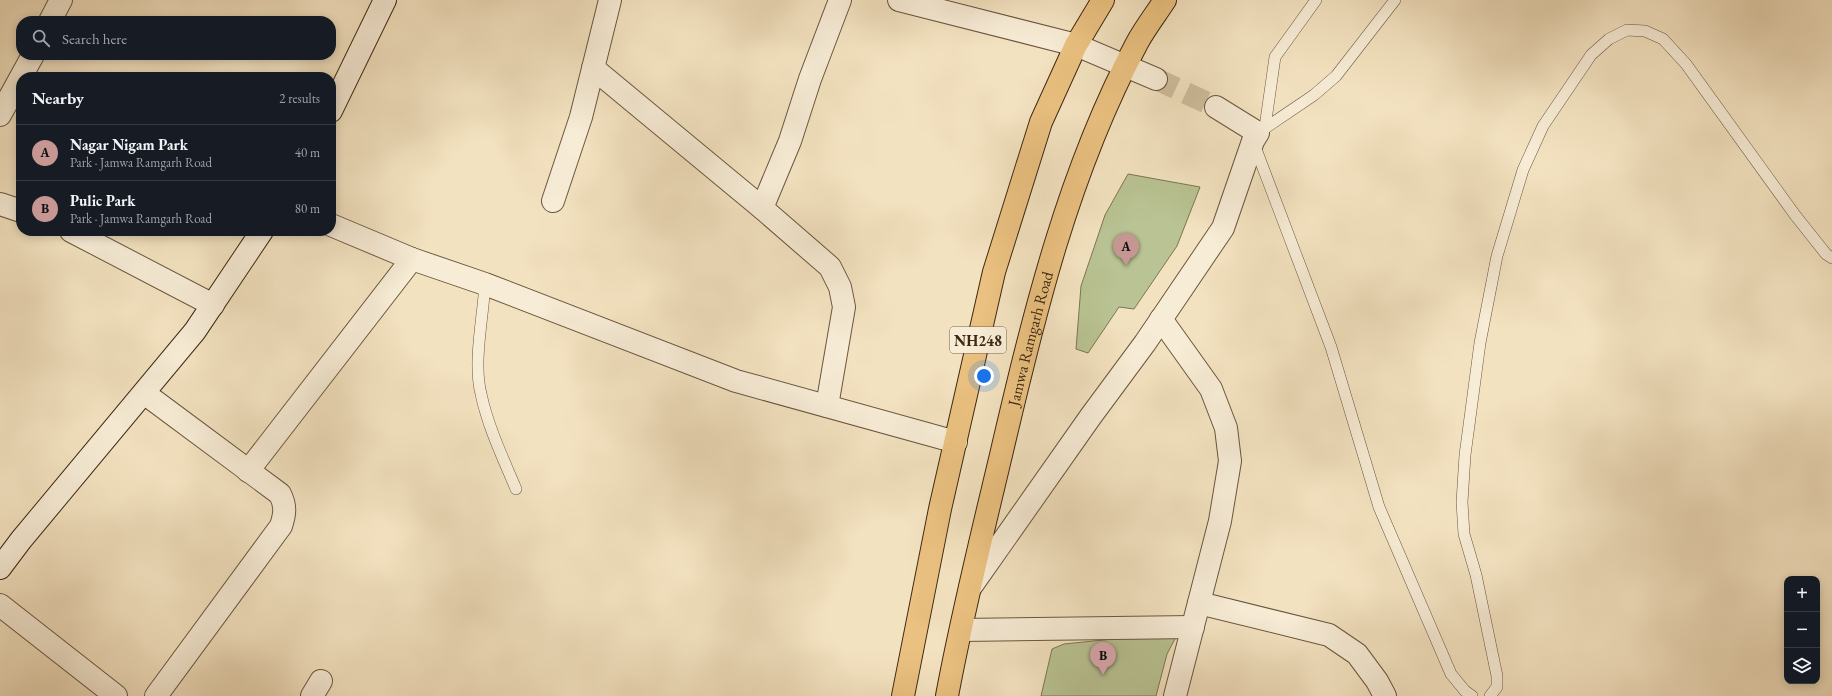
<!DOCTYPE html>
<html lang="en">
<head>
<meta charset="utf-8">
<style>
  body { margin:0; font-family:"EB Garamond",serif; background:#242831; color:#f1f3f6 }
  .controls { position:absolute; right:12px; bottom:12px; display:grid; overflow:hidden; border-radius:8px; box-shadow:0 2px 10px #0003 }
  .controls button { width:36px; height:36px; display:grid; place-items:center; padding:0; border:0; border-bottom:1px solid #363941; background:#171b24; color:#f1f3f6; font:20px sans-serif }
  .you { position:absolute; left:984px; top:376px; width:14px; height:14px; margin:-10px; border:3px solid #fff; border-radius:50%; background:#1a73e8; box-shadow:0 0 0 6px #1a73e833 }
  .badge { display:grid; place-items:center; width:26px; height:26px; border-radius:50%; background:#c59692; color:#111; font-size:13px; font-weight:700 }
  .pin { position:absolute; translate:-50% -33px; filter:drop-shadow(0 1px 2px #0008) }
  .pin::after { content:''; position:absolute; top:21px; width:14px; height:12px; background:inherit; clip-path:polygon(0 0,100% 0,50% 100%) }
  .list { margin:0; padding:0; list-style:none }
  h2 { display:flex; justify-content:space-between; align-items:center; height:52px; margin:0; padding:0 16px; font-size:17px }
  h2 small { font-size:13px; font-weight:400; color:#9ea1a6 }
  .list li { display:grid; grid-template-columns:26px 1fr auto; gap:12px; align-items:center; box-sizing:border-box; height:56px; padding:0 16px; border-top:1px solid #363941 }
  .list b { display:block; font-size:15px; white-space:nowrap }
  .list p { margin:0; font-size:13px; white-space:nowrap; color:#9ea1a6 }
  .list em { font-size:13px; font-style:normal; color:#9ea1a6 }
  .icon { flex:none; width:22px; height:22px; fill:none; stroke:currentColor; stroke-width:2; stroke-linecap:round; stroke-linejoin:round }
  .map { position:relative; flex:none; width:1832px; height:696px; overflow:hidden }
  .search { position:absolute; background:#171b24; box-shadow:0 2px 10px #0003; left:16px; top:16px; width:320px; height:44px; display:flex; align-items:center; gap:10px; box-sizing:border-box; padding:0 14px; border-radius:16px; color:#9ea1a6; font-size:15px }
  .panel { position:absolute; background:#171b24; box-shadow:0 2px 10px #0003; left:16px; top:72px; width:320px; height:164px; border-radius:16px }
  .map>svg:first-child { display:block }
  .green { fill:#b9c393; stroke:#7c7652 }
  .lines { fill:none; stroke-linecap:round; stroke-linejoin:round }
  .street-tunnel { stroke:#cfbd9d; stroke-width:22; stroke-dasharray:22 11; stroke-linecap:butt }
  .lane-casing { stroke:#6b563e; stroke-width:12 }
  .street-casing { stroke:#6b563e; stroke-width:24 }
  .secondary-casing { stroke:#3e2812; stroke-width:24 }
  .highway-casing { stroke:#3e2812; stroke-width:24 }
  .lane { stroke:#f7ecd6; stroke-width:11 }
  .street { stroke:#f7ecd6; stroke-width:22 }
  .secondary { stroke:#f7ecd6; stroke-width:22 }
  .highway { stroke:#eac180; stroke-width:22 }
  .labels { text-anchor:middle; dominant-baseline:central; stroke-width:3.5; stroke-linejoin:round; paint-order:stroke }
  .shield { fill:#f7ecd6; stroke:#76634d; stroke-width:1 }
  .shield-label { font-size:15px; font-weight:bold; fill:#3e2812 }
  .street-label { font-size:16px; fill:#3e2812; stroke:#f7ecd6 }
</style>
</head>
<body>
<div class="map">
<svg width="1832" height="696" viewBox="0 0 1832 696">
  <rect width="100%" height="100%" fill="#f3e2c0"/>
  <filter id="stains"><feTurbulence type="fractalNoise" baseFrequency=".005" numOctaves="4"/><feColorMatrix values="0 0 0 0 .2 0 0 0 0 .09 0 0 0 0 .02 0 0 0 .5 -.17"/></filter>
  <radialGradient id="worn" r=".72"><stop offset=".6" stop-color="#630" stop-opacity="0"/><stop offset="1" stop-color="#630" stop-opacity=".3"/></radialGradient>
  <!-- green -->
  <g class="green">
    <polygon points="1128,174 1200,187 1177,246 1134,309 1119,307 1088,353 1076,349 1081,286 1105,215"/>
    <polygon points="1162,634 1176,637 1167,654 1156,696 1041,696 1052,649 1064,644"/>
  </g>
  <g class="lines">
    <!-- street-tunnel -->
    <polyline class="street-tunnel" points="1156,79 1216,107"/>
    <!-- lane casing -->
    <g class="lane-casing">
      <g id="lane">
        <polyline points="1265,127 1275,57 1316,0"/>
        <polyline points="1258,133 1314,95 1336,76 1395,0"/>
        <polyline points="1254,144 1331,347 1379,507 1451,674 1465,691 1472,696"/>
        <path d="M485 284C483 318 473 362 481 394 488 427 503 458 516 489"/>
        <polyline points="1490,696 1497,687 1497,676 1476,575 1464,534 1462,502 1465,455 1480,343 1497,256 1523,170 1543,126 1591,55 1609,39 1627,30 1645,31 1663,39 1686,64 1795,215 1826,254 1832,258"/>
      </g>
    </g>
    <!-- street casing -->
    <g class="street-casing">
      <g id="street">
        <polyline points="899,0 1076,45 1156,79"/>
        <polyline points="50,21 61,0"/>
        <polyline points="593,68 762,208 790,141 810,79 840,0"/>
        <polyline points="0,115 33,55"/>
        <polyline points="553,201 581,117 610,0"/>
        <polyline points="0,204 21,211"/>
        <polyline points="762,208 830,267 840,287 844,307 827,406"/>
        <polyline points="331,225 412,259 485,284 736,381 956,442"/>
        <polyline points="71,231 213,305"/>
        <polyline points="1161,319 1211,389 1226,428 1230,461 1220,521 1175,696"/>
        <path d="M144 393 280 494C286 506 285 514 281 526L156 696"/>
        <polyline points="248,471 412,259"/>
        <polyline points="970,588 1091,416 1145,343 1223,228 1253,141 1258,133 1216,107"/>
        <polyline points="1199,603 1329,635 1357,654 1377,681 1385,696"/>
        <polyline points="0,605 116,696"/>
        <polyline points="961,630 1193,627"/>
        <polyline points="312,696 321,681"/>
      </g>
    </g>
    <!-- secondary casing -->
    <g class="secondary-casing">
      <g id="secondary">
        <polyline points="331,111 385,0"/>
        <polyline points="0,568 21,540 195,331 262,231"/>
      </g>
    </g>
    <!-- highway casing -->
    <g class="highway-casing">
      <g id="highway">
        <polyline points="903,696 940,509 994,272 1041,122 1076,45 1103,0"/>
        <path id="s1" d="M947 696C962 615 982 535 1001 455 1034 314 1068 172 1137 43 1145 28 1156 14 1165 0"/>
      </g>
    </g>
    <!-- lane -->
    <use href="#lane" class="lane"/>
    <!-- street -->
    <use href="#street" class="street"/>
    <!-- secondary -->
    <use href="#secondary" class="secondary"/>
    <!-- highway -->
    <use href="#highway" class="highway"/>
  </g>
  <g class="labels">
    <!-- shield labels -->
    <rect class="shield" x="950" y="327" width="56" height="26" rx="3"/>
    <g class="shield-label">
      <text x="978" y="340">NH248</text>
    </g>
    <!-- street labels -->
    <g class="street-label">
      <text stroke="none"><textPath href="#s1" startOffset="367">Jamwa Ramgarh Road</textPath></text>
    </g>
  </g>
  <rect width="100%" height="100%" filter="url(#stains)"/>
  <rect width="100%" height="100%" fill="url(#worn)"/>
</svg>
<div class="controls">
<button>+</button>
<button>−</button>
<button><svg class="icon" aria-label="layers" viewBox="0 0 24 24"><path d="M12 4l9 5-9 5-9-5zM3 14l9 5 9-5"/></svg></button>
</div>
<div class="you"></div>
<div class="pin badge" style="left:1126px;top:266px">A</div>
<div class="pin badge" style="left:1103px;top:675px">B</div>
<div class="search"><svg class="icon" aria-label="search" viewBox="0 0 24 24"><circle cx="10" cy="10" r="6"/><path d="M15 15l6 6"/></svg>Search here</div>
<section class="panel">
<h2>Nearby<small>2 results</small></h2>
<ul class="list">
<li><span class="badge">A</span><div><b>Nagar Nigam Park</b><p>Park · Jamwa Ramgarh Road</p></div><em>40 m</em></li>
<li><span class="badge">B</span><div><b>Pulic Park</b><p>Park · Jamwa Ramgarh Road</p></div><em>80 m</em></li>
</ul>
</section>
</div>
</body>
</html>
